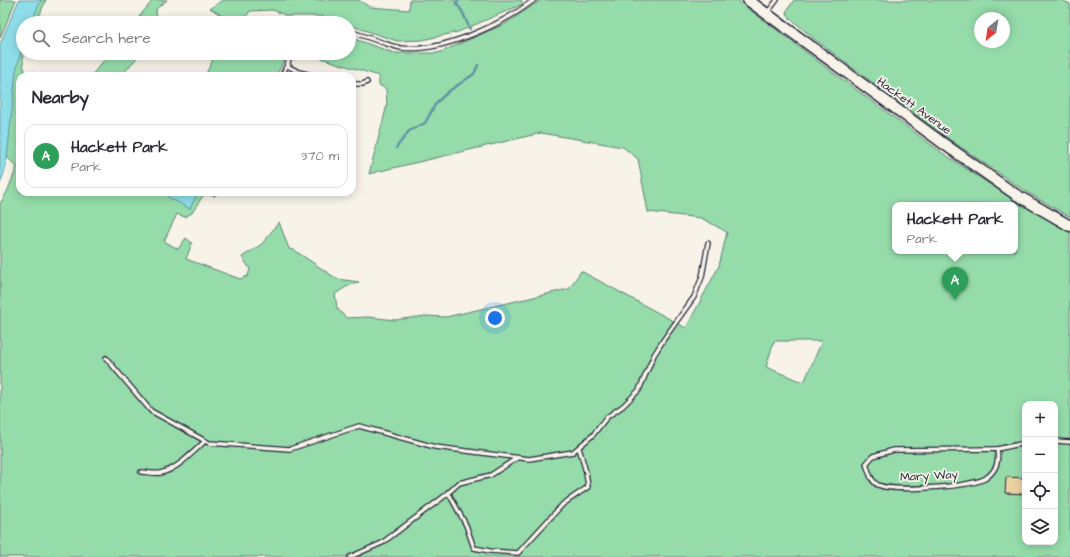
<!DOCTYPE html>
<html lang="en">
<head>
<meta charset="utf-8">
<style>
  body { margin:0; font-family:"Architects Daughter",sans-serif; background:#f7f7f7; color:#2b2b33 }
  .controls { position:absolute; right:12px; bottom:12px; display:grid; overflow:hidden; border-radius:8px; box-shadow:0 2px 10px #0003 }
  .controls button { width:36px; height:36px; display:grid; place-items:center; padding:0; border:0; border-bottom:1px solid #e1e1e2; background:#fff; color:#2b2b33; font:20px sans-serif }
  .compass { position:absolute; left:974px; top:12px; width:36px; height:36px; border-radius:50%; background:#fff; box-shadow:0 2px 10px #0003; rotate:210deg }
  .you { position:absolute; left:495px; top:318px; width:14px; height:14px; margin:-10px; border:3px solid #fff; border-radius:50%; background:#1a73e8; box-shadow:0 0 0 6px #1a73e833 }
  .badge { display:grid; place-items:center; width:26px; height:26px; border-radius:50%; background:#c8321e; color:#fff; font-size:13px; font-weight:700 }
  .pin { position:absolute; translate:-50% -33px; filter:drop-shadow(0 1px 2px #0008) }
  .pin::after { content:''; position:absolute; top:21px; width:14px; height:12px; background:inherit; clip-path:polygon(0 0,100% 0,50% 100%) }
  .popup { position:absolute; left:892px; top:202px; width:126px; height:52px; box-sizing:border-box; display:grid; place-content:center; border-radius:8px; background:#fff; filter:drop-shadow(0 1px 3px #0005); font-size:13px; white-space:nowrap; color:#7c7c81 }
  .popup b { font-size:15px; color:#2b2b33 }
  .popup::after { content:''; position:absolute; left:50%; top:100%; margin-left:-8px; border:8px solid transparent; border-top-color:#fff }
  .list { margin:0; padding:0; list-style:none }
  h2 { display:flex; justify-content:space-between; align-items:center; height:52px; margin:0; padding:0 16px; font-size:17px }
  h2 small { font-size:13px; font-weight:400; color:#7c7c81 }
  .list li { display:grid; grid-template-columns:26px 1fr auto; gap:12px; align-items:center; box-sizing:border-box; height:64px; margin:0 8px 8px; padding:0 8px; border:1px solid #e1e1e2; border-radius:12px }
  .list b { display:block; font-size:15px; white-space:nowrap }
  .list p { margin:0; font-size:13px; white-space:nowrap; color:#7c7c81 }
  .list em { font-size:13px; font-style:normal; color:#7c7c81 }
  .icon { flex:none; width:22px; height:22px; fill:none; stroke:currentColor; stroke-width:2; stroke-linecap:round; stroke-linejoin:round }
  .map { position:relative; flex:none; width:1070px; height:557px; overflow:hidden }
  .search { position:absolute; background:#fff; box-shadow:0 2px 10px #0003; left:16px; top:16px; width:340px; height:44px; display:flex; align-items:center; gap:10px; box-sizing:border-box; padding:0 14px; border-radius:22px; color:#7c7c81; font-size:15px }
  .panel { position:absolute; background:#fff; box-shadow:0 2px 10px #0003; left:16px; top:72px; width:340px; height:124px; border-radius:12px }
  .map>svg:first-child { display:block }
  .green { fill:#95dcaa; stroke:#5c7f72; fill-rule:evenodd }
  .water { fill:#8edeea; stroke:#6393a4 }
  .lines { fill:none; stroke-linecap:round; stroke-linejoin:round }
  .stream { stroke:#6393a4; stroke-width:2.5 }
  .building { fill:#ecd2a1; stroke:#22223b }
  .lane-casing { stroke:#22223b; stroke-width:6 }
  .secondary-casing { stroke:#22223b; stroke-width:13 }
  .lane { stroke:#f7f3e8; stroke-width:3.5 }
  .secondary { stroke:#f7f3e8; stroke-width:10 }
  .labels { text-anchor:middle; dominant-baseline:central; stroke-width:3.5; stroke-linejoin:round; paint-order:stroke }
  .street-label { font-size:12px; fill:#22223b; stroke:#f7f3e8 }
</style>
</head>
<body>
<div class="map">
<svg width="1070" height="557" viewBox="0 0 1070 557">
  <rect width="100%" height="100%" fill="#f7f3e8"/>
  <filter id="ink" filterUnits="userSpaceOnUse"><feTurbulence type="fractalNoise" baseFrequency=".025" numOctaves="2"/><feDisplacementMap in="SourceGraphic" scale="8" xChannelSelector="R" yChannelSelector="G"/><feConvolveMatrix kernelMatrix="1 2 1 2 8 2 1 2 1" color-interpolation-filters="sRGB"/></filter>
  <g filter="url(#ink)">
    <!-- green -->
    <g class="green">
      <polygon points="0,0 16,0 0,38"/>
      <polygon points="39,0 46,0 36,23 31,23"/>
      <polygon points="153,0 167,0 156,9 157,23 134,23"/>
      <polygon points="224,0 358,0 370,7 409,10 410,0 521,0 523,4 458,32 422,40 397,41 349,25 349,23 343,23 320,16 287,16 273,10 250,11 246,17 224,17 210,8"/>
      <path d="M541 0H737L835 74 941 152 991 185 1015 194 1070 226V557H0V204L7 192 17 167 3 153 16 67 23 47V53H24C22 60 23 70 28 76H20V192H217L215 196 204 194 192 213 185 217 177 214 164 241 178 249 186 238 192 243 186 259 240 279 248 276 250 269 242 257 262 244 279 222 289 249 294 250 337 279 359 282 346 287 335 294 337 308 346 318 368 317 395 320 426 316 446 317 569 289 581 271 686 328 719 266 727 232 701 218 648 212 638 159 623 147 541 133 376 172 369 174 387 105 386 89 379 85V76L304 53H349V37L394 53H438L505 24ZM895 205H1015V251H895ZM774 341H822L805 380 802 382 766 367ZM1025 404H1055V542H1025Z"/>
      <path d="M794 0H1061L1070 4V217L1025 191 946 137 813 38 790 18 786 12ZM980 18H1004V42H980Z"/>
      <polygon points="110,53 141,53 121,76 91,76"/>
      <polygon points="216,53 288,53 276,76 205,76"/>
    </g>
    <!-- water -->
    <g class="water">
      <polygon points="19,0 41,0 31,23 23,23 23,43 16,71 7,159 4,173 0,184 0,44"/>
      <polygon points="170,192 198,192 190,209 168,197"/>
    </g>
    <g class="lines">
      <!-- stream -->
      <g class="stream">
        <polyline points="459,0 456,3 462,11 470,29"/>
        <polyline points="396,148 409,131 425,123 436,103 449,91 474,74 478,65"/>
      </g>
    </g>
    <!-- building -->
    <polygon class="building" points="1006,477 1025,478 1024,494 1005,493"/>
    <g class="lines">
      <!-- lane casing -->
      <g class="lane-casing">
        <g id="lane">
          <polyline points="767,13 777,0"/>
          <polyline points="313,23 317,23"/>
          <path d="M349 31C361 35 372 39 384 43 389 45 396 47 401 48 442 53 503 24 534 0"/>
          <polyline points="288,63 289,67 299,72 316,76"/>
          <polyline points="282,76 292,53"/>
          <polyline points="352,84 363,84 367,82"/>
          <polyline points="106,358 151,411 209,443 290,449 359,426 435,447 529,459 573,452 593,435 607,417 623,406 639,390 654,355 664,339 694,297 702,277 708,243"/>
          <polyline points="1055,441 1070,442"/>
          <path d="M997 449C999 461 997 470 986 478 973 487 893 492 878 485 870 481 869 471 866 464L873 456 894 450Z"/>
          <polyline points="997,449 1025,443"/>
          <path d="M141 472C147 472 155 474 160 473 177 470 193 452 205 441"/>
          <polyline points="448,492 466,525 474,548 490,551 518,553 563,504 588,487 586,472 579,448"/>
          <polyline points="350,557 382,543 446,495 459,483 491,475 517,458"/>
        </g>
      </g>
      <!-- secondary casing -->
      <g class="secondary-casing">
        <polyline id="secondary" points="748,0 944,144 1015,194 1070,226"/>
      </g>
      <!-- lane -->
      <use href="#lane" class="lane"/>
      <!-- secondary -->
      <use href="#secondary" class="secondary"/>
    </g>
  </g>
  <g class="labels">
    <!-- street labels -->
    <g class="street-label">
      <text transform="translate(914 106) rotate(36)">Hackett Avenue</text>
      <text transform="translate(929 476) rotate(-3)">Mary Way</text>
    </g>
  </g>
</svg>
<div class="controls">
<button>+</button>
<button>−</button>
<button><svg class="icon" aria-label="locate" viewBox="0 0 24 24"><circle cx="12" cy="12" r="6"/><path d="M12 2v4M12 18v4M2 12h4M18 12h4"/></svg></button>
<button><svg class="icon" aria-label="layers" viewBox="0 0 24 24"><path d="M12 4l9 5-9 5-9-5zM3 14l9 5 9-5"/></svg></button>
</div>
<svg class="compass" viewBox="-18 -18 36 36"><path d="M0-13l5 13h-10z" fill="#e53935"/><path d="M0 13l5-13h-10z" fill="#7c7c81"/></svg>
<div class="you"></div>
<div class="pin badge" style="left:955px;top:300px;background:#2e9e5b">A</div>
<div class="popup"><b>Hackett Park</b>Park</div>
<div class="search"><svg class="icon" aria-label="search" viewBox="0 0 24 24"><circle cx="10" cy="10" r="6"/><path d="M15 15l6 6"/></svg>Search here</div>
<section class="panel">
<h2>Nearby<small></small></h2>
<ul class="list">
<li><span class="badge" style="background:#2e9e5b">A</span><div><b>Hackett Park</b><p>Park</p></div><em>370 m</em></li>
</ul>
</section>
</div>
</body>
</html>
